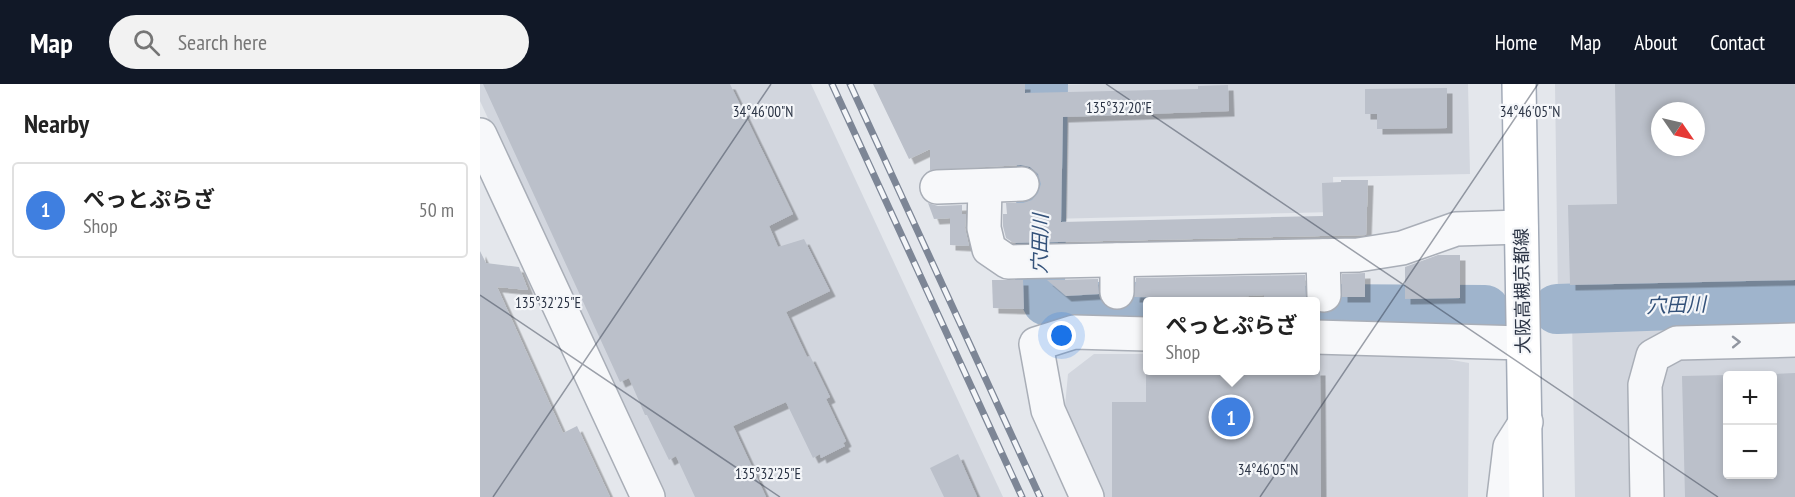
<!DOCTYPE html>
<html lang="en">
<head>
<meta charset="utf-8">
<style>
  body { margin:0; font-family:"PT Sans Narrow","Noto Sans JP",sans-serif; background:#f2f2f2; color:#222 }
  .controls { position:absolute; right:18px; bottom:18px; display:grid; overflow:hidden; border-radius:6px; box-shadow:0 3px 9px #0003 }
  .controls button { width:54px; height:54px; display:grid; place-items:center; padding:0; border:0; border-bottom:2px solid #e0e0e0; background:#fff; color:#222; font:30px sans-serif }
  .compass { position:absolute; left:1171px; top:18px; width:54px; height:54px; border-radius:50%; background:#fff; box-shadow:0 3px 9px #0003; rotate:124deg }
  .you { position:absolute; left:582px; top:252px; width:21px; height:21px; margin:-15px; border:4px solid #fff; border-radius:50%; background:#1a73e8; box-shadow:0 0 0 9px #1a73e833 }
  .badge { display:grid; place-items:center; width:39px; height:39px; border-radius:50%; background:#111827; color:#fff; font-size:20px; font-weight:700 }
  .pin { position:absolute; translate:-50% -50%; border:3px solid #fff; box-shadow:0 2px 6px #0006 }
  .popup { position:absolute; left:663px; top:213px; width:177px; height:78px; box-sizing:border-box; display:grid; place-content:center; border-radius:6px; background:#fff; filter:drop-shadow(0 2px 4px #0005); font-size:20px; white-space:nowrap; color:#767676 }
  .popup b { font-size:22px; color:#222 }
  .popup::after { content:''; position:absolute; left:50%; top:100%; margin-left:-12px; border:12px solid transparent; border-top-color:#fff }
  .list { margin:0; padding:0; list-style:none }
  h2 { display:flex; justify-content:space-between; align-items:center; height:78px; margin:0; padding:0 24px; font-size:26px }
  h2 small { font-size:20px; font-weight:400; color:#767676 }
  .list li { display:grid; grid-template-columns:39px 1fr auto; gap:18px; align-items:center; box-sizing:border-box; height:96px; margin:0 12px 12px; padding:0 12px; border:2px solid #e0e0e0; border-radius:6px }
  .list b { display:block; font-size:22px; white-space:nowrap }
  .list p { margin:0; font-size:20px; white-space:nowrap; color:#767676 }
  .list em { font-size:20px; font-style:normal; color:#767676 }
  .icon { flex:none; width:33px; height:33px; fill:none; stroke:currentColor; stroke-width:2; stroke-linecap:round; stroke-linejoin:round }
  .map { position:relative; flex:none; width:1315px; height:413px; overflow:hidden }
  header { display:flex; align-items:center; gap:36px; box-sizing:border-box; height:84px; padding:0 30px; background:#111827; color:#fff }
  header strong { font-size:28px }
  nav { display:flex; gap:33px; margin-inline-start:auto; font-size:21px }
  .search { width:420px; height:54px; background:#f2f2f2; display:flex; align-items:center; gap:15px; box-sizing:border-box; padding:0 21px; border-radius:33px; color:#767676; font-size:22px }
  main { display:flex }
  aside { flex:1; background:#fff }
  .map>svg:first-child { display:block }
  .built { fill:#d2d6de; fill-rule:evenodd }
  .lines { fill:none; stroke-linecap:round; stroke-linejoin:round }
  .river { stroke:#9fb4cc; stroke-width:50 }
  .building { fill:#bbc0ca; fill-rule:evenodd; filter:url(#shadow) }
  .minor-casing { stroke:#a9aeb7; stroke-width:36 }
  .major-casing { stroke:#a3abb8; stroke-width:36 }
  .minor { stroke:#f7f8fa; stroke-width:33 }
  .major { stroke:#fff; stroke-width:33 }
  .rail-casing { stroke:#7d8696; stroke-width:7 }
  .rail { stroke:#f4f6f9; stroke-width:4.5; stroke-dasharray:14; stroke-linecap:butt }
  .oneway { stroke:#9196a0 }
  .ticks { fill:none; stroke:#2b3445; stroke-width:1.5; stroke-opacity:0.45 }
  .labels { text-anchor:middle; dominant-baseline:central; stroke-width:4.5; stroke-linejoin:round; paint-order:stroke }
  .street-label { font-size:18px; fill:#2b3445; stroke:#f4f6f9 }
  .water-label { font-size:20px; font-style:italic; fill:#34527a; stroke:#f4f6f9 }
  .ticks-label { font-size:15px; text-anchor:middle; fill:#2b3445; stroke:#f4f6f9; stroke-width:4.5; stroke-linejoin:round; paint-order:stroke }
</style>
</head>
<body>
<header>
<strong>Map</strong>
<div class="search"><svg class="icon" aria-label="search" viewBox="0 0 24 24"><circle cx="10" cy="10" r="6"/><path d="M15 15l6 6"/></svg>Search here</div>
<nav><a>Home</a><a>Map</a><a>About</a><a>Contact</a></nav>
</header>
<main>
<aside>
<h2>Nearby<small></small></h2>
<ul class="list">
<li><span class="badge" style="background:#3f7fe0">1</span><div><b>ぺっとぷらざ</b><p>Shop</p></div><em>50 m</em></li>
</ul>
</aside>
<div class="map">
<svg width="1315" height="413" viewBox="0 0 1315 413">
  <defs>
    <filter id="shadow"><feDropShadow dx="5.5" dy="5.5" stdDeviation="0" flood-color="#0004"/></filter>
  </defs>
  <rect width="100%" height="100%" fill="#e4e7ec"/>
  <!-- built -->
  <g class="built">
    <polygon points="0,0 331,0 523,413 182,413 0,17"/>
    <polygon points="616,0 988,0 990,90 853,93 854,128 569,135 566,1"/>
    <path d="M1075 0H1315V208L1078 216ZM1180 27H1216V63H1180Z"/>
    <path d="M1315 226V413H1095L1092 234ZM1248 292H1292V390H1248Z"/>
    <polygon points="614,270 667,270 667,286 835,286 835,270 938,270 989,279 988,413 624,413 585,322 588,290"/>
  </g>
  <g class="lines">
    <!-- river -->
    <g class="river">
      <polyline points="563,0 560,201 567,217 584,223 667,223"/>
      <polyline points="835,225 1005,226"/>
      <polyline points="1077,225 1315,217"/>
    </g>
  </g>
  <!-- building -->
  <g class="building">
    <polygon points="3,0 250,0 313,130 289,142 298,163 324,155 350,207 306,228 327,273 330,272 350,313 346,315 366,357 363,359 365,362 341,374 340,370 333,374 306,318 253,342 286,413 215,413 196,372 189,376 167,331 165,331 149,294 140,298"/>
    <polygon points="393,0 545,0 545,9 718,5 718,2 748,1 749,27 583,33 581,138 843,132 842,99 861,98 861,96 888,96 886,151 534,159 526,154 523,142 523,130 527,130 526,119 543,119 552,116 558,109 561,100 558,90 550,83 541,81 450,86 450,65 429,75"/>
    <path d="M1135 0H1315V196L1090 201 1088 121 1137 120ZM1180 27H1216V63H1180Z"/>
    <polygon points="967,4 967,44 897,45 897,30 885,30 885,5"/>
    <polygon points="448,119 458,122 482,121 482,130 486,130 485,144 489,162 470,161 470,134 454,135"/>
    <polygon points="0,167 6,179 39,183 48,206 17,203 83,349 97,342 130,413 0,413"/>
    <polygon points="958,171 980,171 980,214 925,215 925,183"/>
    <polygon points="885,189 885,213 862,213 862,190"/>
    <polygon points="825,191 826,213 784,213 784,211 740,214 654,213 656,194"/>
    <polygon points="618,195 619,210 586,212 567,196"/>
    <polygon points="512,196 543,196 544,225 513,224"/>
    <polygon points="666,286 840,286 841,413 632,413 632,318 666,318"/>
    <polygon points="1315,289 1315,413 1205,413 1202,292 1248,291 1248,390 1293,390 1293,290"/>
    <polygon points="478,370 497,413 464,413 450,384"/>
  </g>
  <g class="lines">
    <!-- minor casing -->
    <g class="minor-casing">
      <g id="minor">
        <polyline points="0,51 168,413"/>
        <polyline points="505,102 504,144 509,165 528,178 878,171 922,164 976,145 1041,143"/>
        <polyline points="457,103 542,100"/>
        <polyline points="843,172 844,211"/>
        <polyline points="637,176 637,208"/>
        <polyline points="835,253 1042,259"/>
        <polyline points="607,413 568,326 556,260 594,248 667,250"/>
        <polyline points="1024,413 1030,363 1046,338"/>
        <polyline points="1167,413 1165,301 1173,272 1197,259 1315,256"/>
      </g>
    </g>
    <!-- major casing -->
    <g class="major-casing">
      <polyline id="major" points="1039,0 1046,413"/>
    </g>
    <!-- minor -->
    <use href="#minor" class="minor"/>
    <!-- major -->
    <use href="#major" class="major"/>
    <!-- rail casing -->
    <g class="rail-casing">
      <g id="rail">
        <polyline points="352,0 542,413"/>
        <polyline points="370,0 560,413"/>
      </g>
    </g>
    <!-- rail -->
    <use href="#rail" class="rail"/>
  </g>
  <!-- one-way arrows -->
  <defs><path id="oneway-chevron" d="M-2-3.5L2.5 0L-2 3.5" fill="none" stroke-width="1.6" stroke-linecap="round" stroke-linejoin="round" transform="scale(1.5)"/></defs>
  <use class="oneway" href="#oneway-chevron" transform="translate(1256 258) rotate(-1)"/>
  <!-- ticks -->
  <path class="ticks" d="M626 0 1238 413M0 211 300 413M13 413 291 0M780 413 1058 0"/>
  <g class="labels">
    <!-- street labels -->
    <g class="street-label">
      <text transform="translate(1042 207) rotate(-91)">大阪高槻京都線</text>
    </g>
    <!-- water labels -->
    <g class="water-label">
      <text transform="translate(560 160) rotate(-89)">穴田川</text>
      <text transform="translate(1196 221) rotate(-2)">穴田川</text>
    </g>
  </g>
  <g class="ticks-label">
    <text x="639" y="29">135°32'20"E</text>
    <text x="283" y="33">34°46'00"N</text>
    <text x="1050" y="33">34°46'05"N</text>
    <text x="68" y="224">135°32'25"E</text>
    <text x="788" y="391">34°46'05"N</text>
    <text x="288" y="395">135°32'25"E</text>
  </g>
</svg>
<div class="controls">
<button>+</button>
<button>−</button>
</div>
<svg class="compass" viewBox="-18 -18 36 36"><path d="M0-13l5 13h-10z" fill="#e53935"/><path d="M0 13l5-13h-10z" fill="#767676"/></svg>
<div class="you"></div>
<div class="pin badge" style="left:751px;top:333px;background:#3f7fe0">1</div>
<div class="popup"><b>ぺっとぷらざ</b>Shop</div>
</div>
</main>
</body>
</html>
